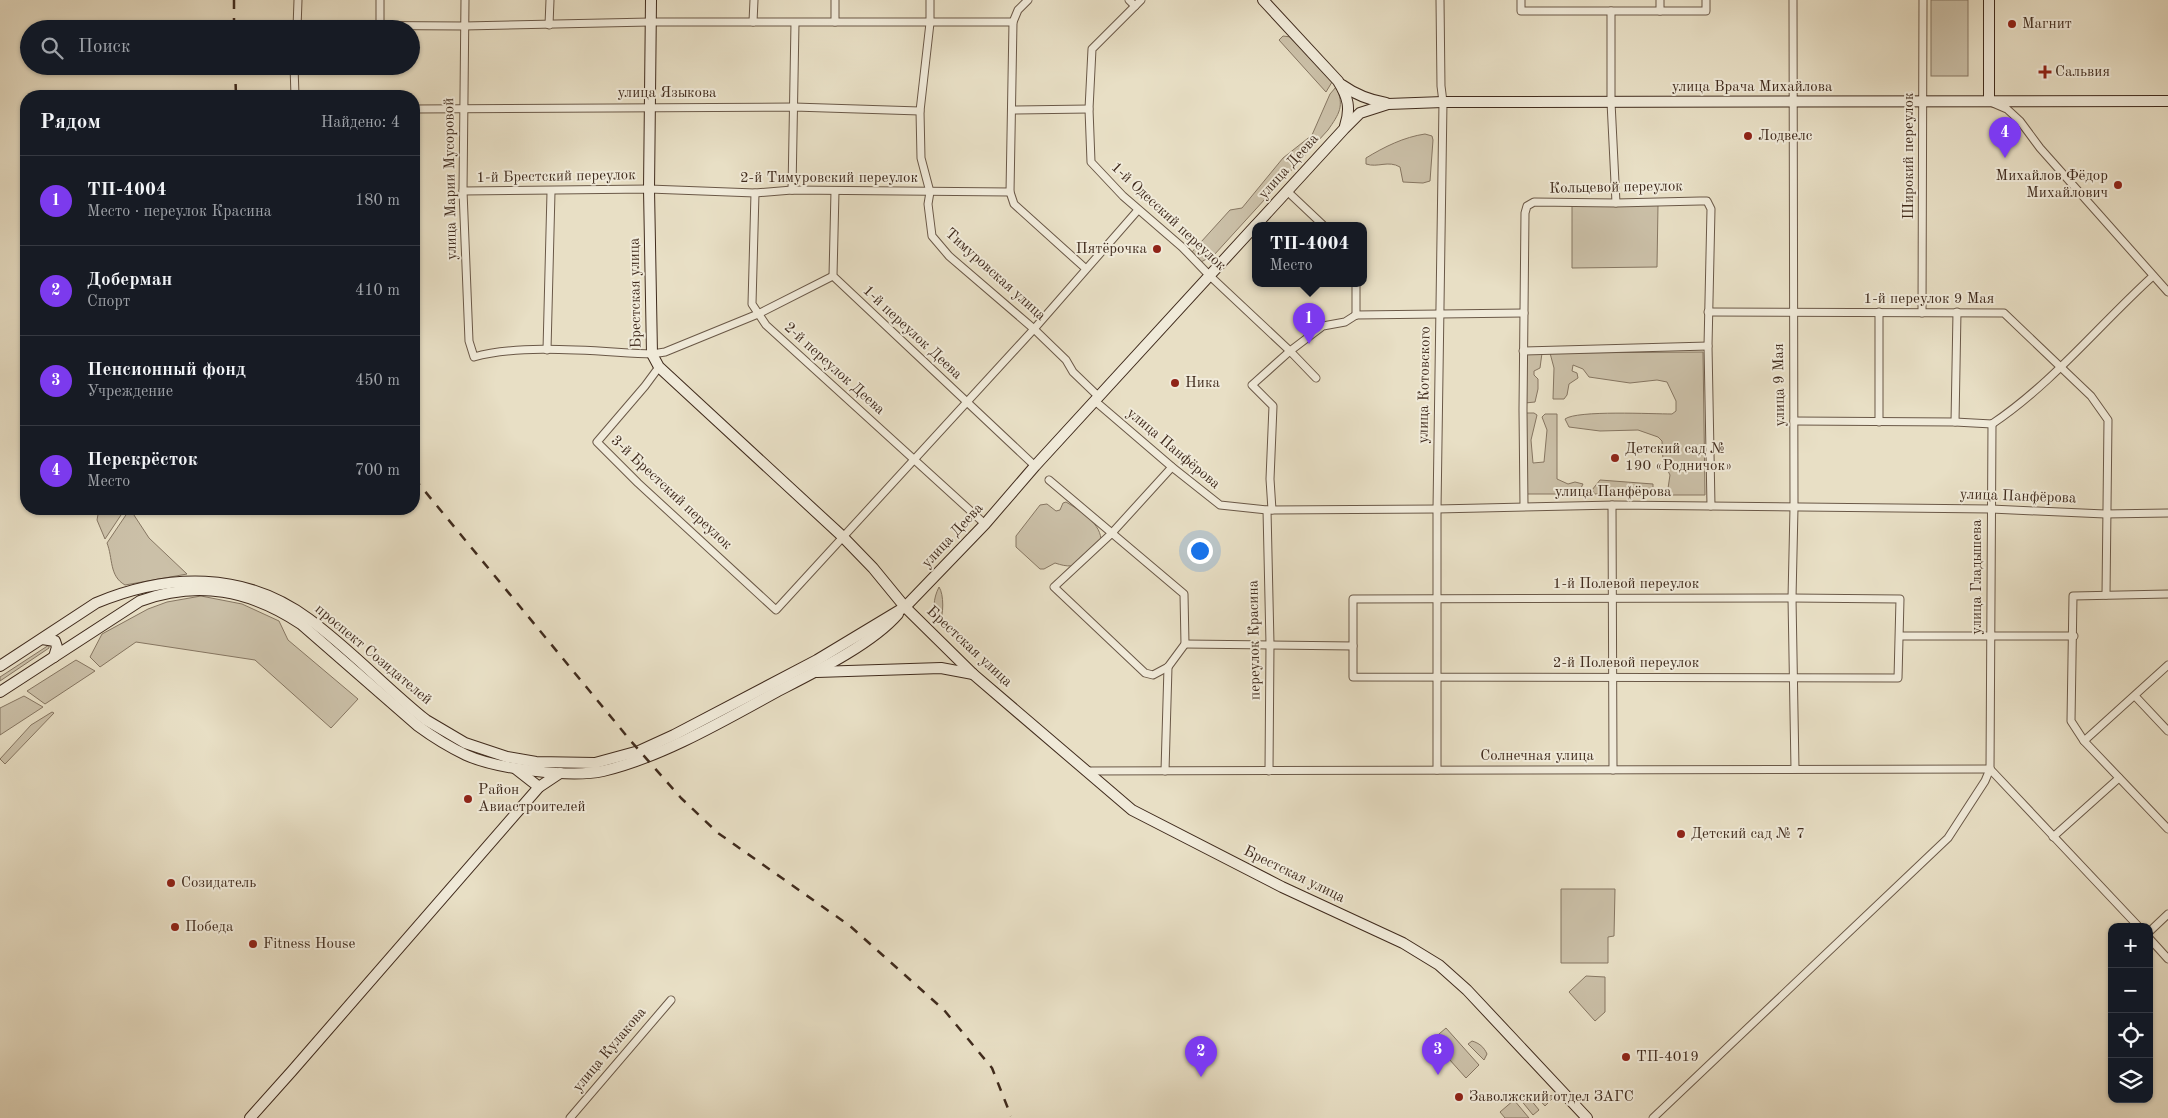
<!DOCTYPE html>
<html lang="ru">
<head>
<meta charset="utf-8">
<style>
  body { margin:0; font-family:"Old Standard TT",serif; background:#242831; color:#f1f3f6 }
  .controls { position:absolute; right:15px; bottom:15px; display:grid; overflow:hidden; border-radius:10px; box-shadow:0 1px 4px #0004 }
  .controls button { width:45px; height:45px; display:grid; place-items:center; padding:0; border:0; border-bottom:1px solid #363941; background:#171b24; color:#f1f3f6; font:25px sans-serif }
  .you { position:absolute; left:1199px; top:550px; width:18px; height:18px; margin:-12px; border:4px solid #fff; border-radius:50%; background:#1a73e8; box-shadow:0 0 0 8px #1a73e833 }
  .badge { display:grid; place-items:center; width:32px; height:32px; border-radius:50%; background:#7c3aed; color:#fff; font-size:16px; font-weight:700 }
  .pin { position:absolute; translate:-50% -41px; filter:drop-shadow(0 1px 2px #0008) }
  .pin::after { content:''; position:absolute; top:26px; width:18px; height:15px; background:inherit; clip-path:polygon(0 0,100% 0,50% 100%) }
  .popup { position:absolute; left:1252px; top:222px; width:115px; height:65px; box-sizing:border-box; display:grid; place-content:center; border-radius:10px; background:#171b24; filter:drop-shadow(0 1px 4px #0005); font-size:16px; white-space:nowrap; color:#9ea1a6 }
  .popup b { font-size:19px; color:#f1f3f6 }
  .popup::after { content:''; position:absolute; left:50%; top:100%; margin-left:-10px; border:10px solid transparent; border-top-color:#171b24 }
  .list { margin:0; padding:0; list-style:none }
  h2 { display:flex; justify-content:space-between; align-items:center; height:65px; margin:0; padding:0 20px; font-size:21px }
  h2 small { font-size:16px; font-weight:400; color:#9ea1a6 }
  .list li { display:grid; grid-template-columns:32px 1fr auto; gap:15px; align-items:center; box-sizing:border-box; height:90px; padding:0 20px; border-top:1px solid #363941 }
  .list b { display:block; font-size:19px; white-space:nowrap }
  .list p { margin:0; font-size:16px; white-space:nowrap; color:#9ea1a6 }
  .list em { font-size:16px; font-style:normal; color:#9ea1a6 }
  .icon { flex:none; width:28px; height:28px; fill:none; stroke:currentColor; stroke-width:2; stroke-linecap:round; stroke-linejoin:round }
  .map { position:relative; flex:none; width:2168px; height:1118px; overflow:hidden }
  .search { position:absolute; background:#171b24; box-shadow:0 1px 4px #0004; left:20px; top:20px; width:400px; height:55px; display:flex; align-items:center; gap:12px; box-sizing:border-box; padding:0 18px; border-radius:28px; color:#9ea1a6; font-size:19px }
  .panel { position:absolute; background:#171b24; box-shadow:0 1px 4px #0004; left:20px; top:90px; width:400px; height:425px; border-radius:20px }
  .map>svg:first-child { display:block }
  .green { fill:#cbc0a8; stroke:#867662 }
  .lines { fill:none; stroke-linecap:round; stroke-linejoin:round }
  .street-casing { stroke:#6a5847; stroke-width:9 }
  .secondary-casing { stroke:#402b1d; stroke-width:12 }
  .street { stroke:#f0ead9; stroke-width:7 }
  .secondary { stroke:#f0ead9; stroke-width:10 }
  .rail { stroke:#402b1d; stroke-width:2.5; stroke-dasharray:9 9; stroke-linecap:butt }
  .poi-dot { fill:#8f2418; stroke:#f0ead9; stroke-width:2 }
  .labels { text-anchor:middle; dominant-baseline:central; stroke-width:4; stroke-linejoin:round; paint-order:stroke }
  .poi-label { font-size:15px; fill:#402b1d; stroke:#f0ead9; text-anchor:start }
  .street-label { font-size:15px; fill:#402b1d; stroke:#f0ead9 }
</style>
</head>
<body>
<div class="map">
<svg width="2168" height="1118" viewBox="0 0 2168 1118">
  <rect width="100%" height="100%" fill="#e8dfc5"/>
  <filter id="stains"><feTurbulence type="fractalNoise" baseFrequency=".004" numOctaves="4"/><feColorMatrix values="0 0 0 0 .2 0 0 0 0 .09 0 0 0 0 .02 0 0 0 .5 -.17"/></filter>
  <radialGradient id="worn" r=".72"><stop offset=".6" stop-color="#630" stop-opacity="0"/><stop offset="1" stop-color="#630" stop-opacity=".3"/></radialGradient>
  <!-- green -->
  <g class="green">
    <rect x="1931" y="0" width="37" height="76"/>
    <polygon points="1283,36 1291,37 1332,82 1326,92 1279,40"/>
    <path d="M1336 87C1345 106 1339 114 1328 130L1214 255 1201 262 1191 253 1230 210 1242 208 1283 158 1312 135 1330 94Z"/>
    <path d="M1425 134 1432 136 1433 140 1430 181 1423 183 1403 182 1400 167C1388 160 1378 168 1366 164V158C1384 147 1404 137 1425 134Z"/>
    <polygon points="1572,203 1658,205 1657,267 1572,268"/>
    <path d="M1703 352 1705 495H1667L1670 475 1663 461 1662 441 1658 437 1638 430 1600 431 1569 427 1565 419C1577 410 1653 414 1672 414L1676 411V401L1667 382 1657 380 1630 383 1589 377 1583 369 1573 365 1572 371 1577 373 1578 378 1569 384 1567 395 1564 399H1553L1554 368 1550 353Z"/>
    <polygon points="1542,353 1540,368 1534,371 1534,375 1538,379 1538,389 1535,402 1525,403 1524,354"/>
    <polygon points="1525,413 1534,413 1537,415 1531,440 1533,463 1544,462 1547,430 1542,417 1545,414 1557,414 1557,479 1568,484 1575,482 1583,484 1578,494 1527,494"/>
    <polygon points="1600,480 1653,484 1653,495 1595,494 1592,490"/>
    <path d="M1066 502C1081 511 1102 524 1101 542 1083 559 1081 572 1055 563L1044 569H1040L1016 547V536L1040 505 1047 504 1056 511 1060 510 1063 503Z"/>
    <polygon points="99,509 125,509 105,539 97,520"/>
    <path d="M130 509 149 538 187 574 125 585C109 576 113 558 107 543Z"/>
    <path d="M939 587C944 594 944 616 939 623 932 611 933 599 939 587Z"/>
    <polygon points="201,596 242,604 279,621 288,640 358,699 331,728 255,660 136,642 100,667 90,657 102,634 148,609 167,602"/>
    <polygon points="49,645 49,648 0,681 0,677"/>
    <polygon points="76,660 95,671 45,704 27,691"/>
    <polygon points="24,696 43,707 0,735 0,708"/>
    <polygon points="52,712 54,713 5,764 0,759 31,725"/>
    <polygon points="1561,889 1615,889 1614,936 1608,937 1608,963 1561,963"/>
    <polygon points="1586,976 1605,977 1605,1012 1595,1021 1569,992"/>
    <polygon points="1446,1028 1479,1065 1466,1078 1432,1040"/>
    <path d="M1472 1041C1479 1043 1484 1047 1487 1054L1484 1060 1468 1044Z"/>
    <polygon points="1526,1094 1539,1110 1533,1115 1520,1099"/>
    <polygon points="1534,1094 1555,1096 1545,1106"/>
    <polygon points="1514,1100 1529,1118 1505,1118 1500,1112"/>
  </g>
  <g class="lines">
    <!-- street casing -->
    <g class="street-casing">
      <g id="street">
        <path d="M465 0 463 191 469 341 474 357C523 343 600 352 652 354L665 352 758 314 833 276"/>
        <polyline points="835,0 835,22"/>
        <polyline points="930,0 930,23 920,111 921,158 930,192 928,204 932,236 949,256 1034,329 1066,360 1073,372 1099,397"/>
        <polyline points="1028,0 1018,10 1013,22 1010,192 1014,204 1085,268"/>
        <polyline points="1129,0 1135,6"/>
        <polyline points="1141,0 1092,49 1089,109 1091,162 1123,196 1182,247 1210,276 1290,351 1316,378"/>
        <polyline points="1521,0 1521,11 1706,11 1706,0"/>
        <polyline points="1660,0 1660,11"/>
        <polyline points="1793,0 1794,508 1792,598 1795,769"/>
        <polyline points="1611,11 1611,102 1616,203"/>
        <polyline points="753,22 754,0"/>
        <polyline points="298,25 464,26 650,22 1013,22"/>
        <polyline points="380,25 380,0"/>
        <polyline points="549,25 550,0"/>
        <polyline points="297,28 298,0"/>
        <polyline points="294,66 295,96"/>
        <polyline points="1993,103 2007,109 2020,121 2040,148 2168,292"/>
        <polyline points="414,109 794,107 920,111"/>
        <polyline points="1012,110 1089,109"/>
        <polyline points="792,190 795,23"/>
        <polyline points="463,191 649,189 755,193 792,190 1010,192"/>
        <polyline points="835,191 833,276 1035,466"/>
        <polyline points="1287,191 1323,225"/>
        <polyline points="755,193 752,304 766,325 985,524"/>
        <polyline points="1708,312 2004,313 2091,396 2108,420 2106,595"/>
        <polyline points="1879,312 1879,422"/>
        <polyline points="1922,313 1923,0"/>
        <polyline points="1356,315 1524,313"/>
        <polyline points="1356,315 1356,283"/>
        <polyline points="547,350 551,192"/>
        <polyline points="1523,351 1708,346"/>
        <polyline points="659,367 645,386 597,442 638,483 776,610 1034,329 1138,210"/>
        <polyline points="1095,401 1172,467 1220,505 1267,510 1437,509 1615,505 1991,509 2105,514 2168,513"/>
        <polyline points="1794,421 1955,422 1992,424"/>
        <polyline points="1955,422 1957,312"/>
        <path d="M1992 424C2053 383 2099 325 2153 276"/>
        <polyline points="1049,480 1184,594 1185,644 1168,667 1153,675 1145,673 1054,587 1111,534 1172,467"/>
        <polyline points="1612,505 1613,770"/>
        <polyline points="1524,506 1523,410 1525,213 1527,206 1534,202 1616,203 1700,201 1707,201 1711,209 1708,346 1711,506"/>
        <polyline points="1267,510 1270,644 1269,771"/>
        <polyline points="1272,510 1270,479 1273,406 1252,385 1290,351 1323,326 1345,322 1356,315"/>
        <polyline points="2168,594 2073,596 2071,721 2084,741 2168,829"/>
        <polygon points="1792,598 1900,599 1898,678 1353,677 1353,599"/>
        <polyline points="1900,636 2074,636"/>
        <polyline points="1185,644 1353,646"/>
        <polyline points="2135,696 2168,731"/>
        <polyline points="2084,741 2168,665"/>
        <polyline points="1990,769 2139,927"/>
        <polyline points="1437,770 1437,509 1443,102 1441,86 1440,0"/>
        <polyline points="1085,771 1990,769"/>
        <polyline points="1165,771 1168,667"/>
        <polyline points="2053,837 2119,778"/>
        <polyline points="2149,932 2168,914"/>
        <polyline points="2149,938 2168,959"/>
        <polyline points="570,1118 671,1000"/>
        <polyline points="1653,1118 1948,838 1985,781 1990,769 1992,424"/>
      </g>
    </g>
    <!-- secondary casing -->
    <g class="secondary-casing">
      <g id="secondary">
        <polyline points="651,0 649,189 652,354 659,367 842,536 873,568 905,607 973,674 1132,810 1282,887 1403,943 1439,965 1467,990 1587,1118"/>
        <path d="M1263 0 1338 81C1348 97 1351 108 1345 126"/>
        <polyline points="1989,0 1989,101"/>
        <path d="M1342 85C1356 95 1369 100 1386 103"/>
        <polyline points="1256,225 1344,129 1360,113 1388,104 1443,102 2168,101"/>
        <polyline points="42,639 55,641 57,647 54,657"/>
        <path d="M0 666 96 603C168 573 244 571 309 619 350 649 386 688 426 720L465 743 507 757 536 762 595 763 639 751 674 735 817 660 905 607 985 524 1035 466 1255 226"/>
        <polyline points="817,672 941,668 973,674"/>
        <path d="M0 692 140 601C198 580 250 590 301 624L418 726C433 737 449 747 466 755 497 769 571 778 603 771 662 757 725 720 778 691 815 672 872 644 898 614"/>
        <polyline points="516,769 539,787"/>
        <polyline points="250,1118 292,1071 539,787 560,773"/>
      </g>
    </g>
    <!-- street -->
    <use href="#street" class="street"/>
    <!-- secondary -->
    <use href="#secondary" class="secondary"/>
    <!-- rail -->
    <g class="rail">
      <polyline points="234,0 234,29"/>
      <polyline points="235,66 236,96"/>
      <polyline points="414,478 630,740 681,798 718,833 850,926 944,1010 992,1068 1011,1116"/>
    </g>
  </g>
  <!-- markers -->
  <g class="poi-dot">
    <circle cx="2012" cy="24" r="5"/>
    <path d="M2042.5 64.5h5v5h5v5h-5v5h-5v-5h-5v-5h5z"/>
    <circle cx="1748" cy="136" r="5"/>
    <circle cx="2118" cy="185" r="5"/>
    <circle cx="1157" cy="249" r="5"/>
    <circle cx="1175" cy="383" r="5"/>
    <circle cx="1615" cy="458" r="5"/>
    <circle cx="468" cy="799" r="5"/>
    <circle cx="1681" cy="834" r="5"/>
    <circle cx="171" cy="883" r="5"/>
    <circle cx="175" cy="927" r="5"/>
    <circle cx="253" cy="944" r="5"/>
    <circle cx="1626" cy="1057" r="5"/>
    <circle cx="1459" cy="1097" r="5"/>
  </g>
  <g class="labels">
    <!-- poi labels -->
    <g class="poi-label">
      <text x="2022" y="24">Магнит</text>
      <text x="2055" y="72">Сальвия</text>
      <text x="1758" y="136">Лодвелс</text>
      <text x="2108" y="176" text-anchor="end">Михайлов Фёдор<tspan x="2108" dy="17">Михайлович</tspan></text>
      <text x="1147" y="249" text-anchor="end">Пятёрочка</text>
      <text x="1185" y="383">Ника</text>
      <text x="1625" y="449">Детский сад №<tspan x="1625" dy="17">190 «Родничок»</tspan></text>
      <text x="478" y="790">Район<tspan x="478" dy="17">Авиастроителей</tspan></text>
      <text x="1691" y="834">Детский сад № 7</text>
      <text x="181" y="883">Созидатель</text>
      <text x="185" y="927">Победа</text>
      <text x="263" y="944">Fitness House</text>
      <text x="1636" y="1057">ТП-4019</text>
      <text x="1469" y="1097">Заволжский отдел ЗАГС</text>
    </g>
    <!-- street labels -->
    <g class="street-label">
      <text x="1752" y="87">улица Врача Михайлова</text>
      <text x="667" y="93">улица Языкова</text>
      <text transform="translate(1909 156) rotate(-90)">Широкий переулок</text>
      <text transform="translate(1289 167) rotate(-48)">улица Деева</text>
      <text transform="translate(556 177) rotate(-1)">1-й Брестский переулок</text>
      <text x="829" y="178">2-й Тимуровский переулок</text>
      <text transform="translate(451 179) rotate(-91)">улица Марии Мусоровой</text>
      <text transform="translate(1616 188) rotate(-1)">Кольцевой переулок</text>
      <text transform="translate(1168 217) rotate(43)">1-й Одесский переулок</text>
      <text transform="translate(995 275) rotate(42)">Тимуровская улица</text>
      <text transform="translate(636 293) rotate(-91)">Брестская улица</text>
      <text x="1929" y="299">1-й переулок 9 Мая</text>
      <text transform="translate(912 333) rotate(43)">1-й переулок Деева</text>
      <text transform="translate(834 369) rotate(42)">2-й переулок Деева</text>
      <text transform="translate(1425 385) rotate(-89)">улица Котовского</text>
      <text transform="translate(1780 385) rotate(-91)">улица 9 Мая</text>
      <text transform="translate(1173 449) rotate(40)">улица Панфёрова</text>
      <text x="1613" y="492">улица Панфёрова</text>
      <text transform="translate(671 493) rotate(43)">3-й Брестский переулок</text>
      <text transform="translate(2018 497) rotate(2)">улица Панфёрова</text>
      <text transform="translate(953 536) rotate(-47)">улица Деева</text>
      <text transform="translate(1977 577) rotate(-90)">улица Гладышева</text>
      <text x="1626" y="584">1-й Полевой переулок</text>
      <text transform="translate(1255 640) rotate(-91)">переулок Красина</text>
      <text transform="translate(969 647) rotate(43)">Брестская улица</text>
      <text transform="translate(373 655) rotate(40)">проспект Созидателей</text>
      <text x="1626" y="663">2-й Полевой переулок</text>
      <text x="1537" y="756">Солнечная улица</text>
      <text transform="translate(1294 875) rotate(26)">Брестская улица</text>
      <text transform="translate(610 1050) rotate(-50)">улица Кулакова</text>
    </g>
  </g>
  <rect width="100%" height="100%" filter="url(#stains)"/>
  <rect width="100%" height="100%" fill="url(#worn)"/>
</svg>
<div class="controls">
<button>+</button>
<button>−</button>
<button><svg class="icon" aria-label="locate" viewBox="0 0 24 24"><circle cx="12" cy="12" r="6"/><path d="M12 2v4M12 18v4M2 12h4M18 12h4"/></svg></button>
<button><svg class="icon" aria-label="layers" viewBox="0 0 24 24"><path d="M12 4l9 5-9 5-9-5zM3 14l9 5 9-5"/></svg></button>
</div>
<div class="you"></div>
<div class="pin badge" style="left:1309px;top:344px">1</div>
<div class="popup"><b>ТП-4004</b>Место</div>
<div class="pin badge" style="left:1201px;top:1077px">2</div>
<div class="pin badge" style="left:1438px;top:1075px">3</div>
<div class="pin badge" style="left:2005px;top:158px">4</div>
<div class="search"><svg class="icon" aria-label="search" viewBox="0 0 24 24"><circle cx="10" cy="10" r="6"/><path d="M15 15l6 6"/></svg>Поиск</div>
<section class="panel">
<h2>Рядом<small>Найдено: 4</small></h2>
<ul class="list">
<li><span class="badge">1</span><div><b>ТП-4004</b><p>Место · переулок Красина</p></div><em>180 m</em></li>
<li><span class="badge">2</span><div><b>Доберман</b><p>Спорт</p></div><em>410 m</em></li>
<li><span class="badge">3</span><div><b>Пенсионный фонд</b><p>Учреждение</p></div><em>450 m</em></li>
<li><span class="badge">4</span><div><b>Перекрёсток</b><p>Место</p></div><em>700 m</em></li>
</ul>
</section>
</div>
</body>
</html>
